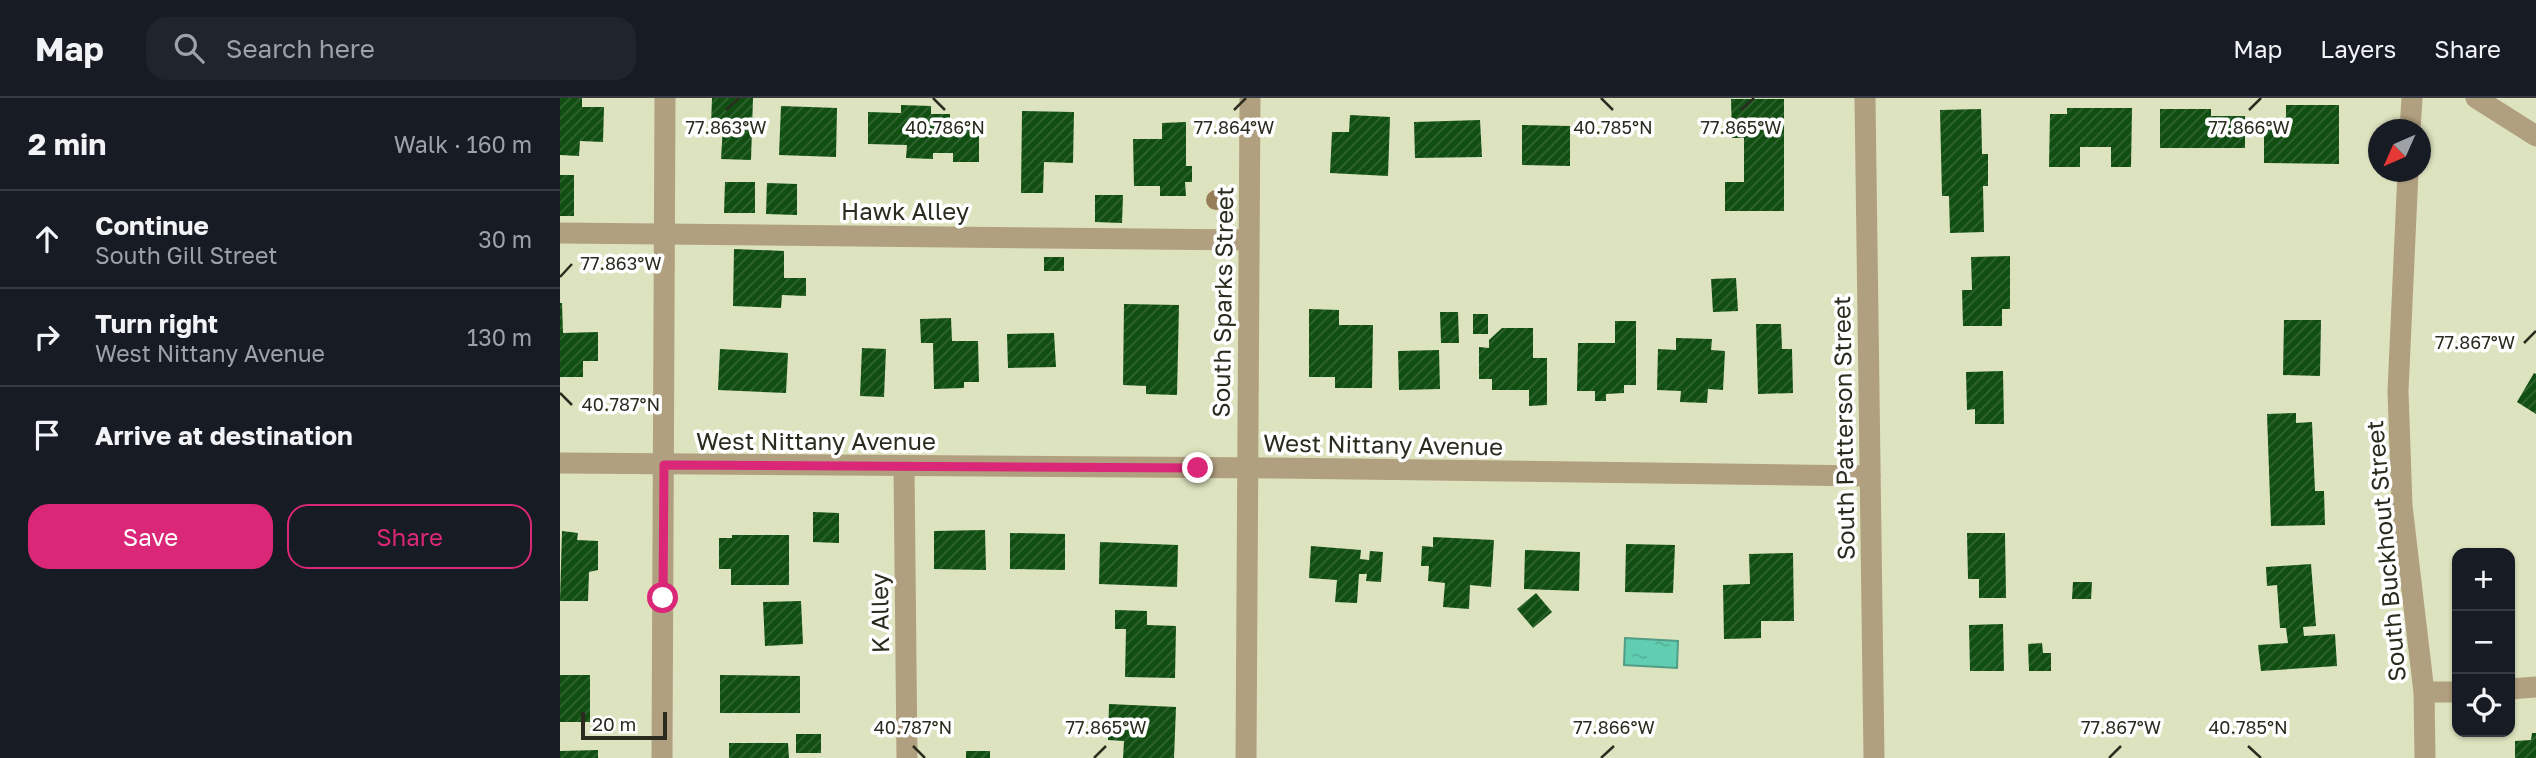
<!DOCTYPE html>
<html lang="en">
<head>
<meta charset="utf-8">
<style>
  body { margin:0; font-family:"Golos Text",sans-serif; background:#20242c; color:#f1f3f6 }
  .controls { position:absolute; right:21px; bottom:21px; display:grid; overflow:hidden; border-radius:14px; box-shadow:0 2px 5px #0004 }
  .controls button { width:63px; height:63px; display:grid; place-items:center; padding:0; border:0; border-bottom:2px solid #363941; background:#171b24; color:#f1f3f6; font:35px sans-serif }
  .compass { position:absolute; left:1808px; top:21px; width:63px; height:63px; border-radius:50%; background:#171b24; box-shadow:0 2px 5px #0004; rotate:225deg }
  .scale { position:absolute; left:21px; bottom:18px; width:86px; box-sizing:border-box; padding-left:7px; border:4px solid #2b2c1f; border-top:0; font-size:19px; line-height:24px; white-space:nowrap; color:#2b2c1f; -webkit-text-stroke:5px #fff; paint-order:stroke }
  .stop { position:absolute; width:21px; height:21px; margin:-16px; border:5px solid #db2777; border-radius:50%; background:#fff }
  .stop.end { background:#db2777; border-color:#fff; box-shadow:0 2px 7px #0008 }
  .list { margin:0; padding:0; list-style:none }
  h2 { display:flex; justify-content:space-between; align-items:center; height:91px; margin:0; padding:0 28px; font-size:30px }
  h2 small { font-size:23px; font-weight:400; color:#9ea1a6 }
  .list li { display:grid; grid-template-columns:46px 1fr auto; gap:21px; align-items:center; box-sizing:border-box; height:98px; padding:0 28px; border-top:2px solid #363941 }
  .list b { display:block; font-size:26px; white-space:nowrap }
  .list p { margin:0; font-size:23px; white-space:nowrap; color:#9ea1a6 }
  .list em { font-size:23px; font-style:normal; color:#9ea1a6 }
  .actions { display:flex; gap:14px; padding:21px 28px }
  .actions a { flex:1; padding:16px 0; border:2px solid #db2777; border-radius:21px; text-align:center; font-size:24px; color:#db2777 }
  .actions .main { background:#db2777; color:#fff }
  .icon { flex:none; width:38px; height:38px; fill:none; stroke:currentColor; stroke-width:2; stroke-linecap:round; stroke-linejoin:round }
  .map { position:relative; flex:none; width:1976px; height:660px; overflow:hidden }
  header { display:flex; align-items:center; gap:42px; box-sizing:border-box; height:98px; padding:0 35px; background:#171b24; border-bottom:2px solid #363941 }
  header strong { font-size:33px }
  nav { display:flex; gap:38px; margin-inline-start:auto; font-size:24px }
  .search { width:490px; height:63px; background:#20242c; display:flex; align-items:center; gap:18px; box-sizing:border-box; padding:0 24px; border-radius:21px; color:#9ea1a6; font-size:26px }
  main { display:flex }
  aside { flex:1; background:#171b24 }
  .map>svg:first-child { display:block }
  .water { fill:url(#water-ripples); stroke:#519d85; stroke-width:2 }
  .building { fill:url(#building-hatch) }
  .lines { fill:none; stroke-linecap:round; stroke-linejoin:round }
  .minor { stroke:#b1a07f; stroke-width:21 }
  .tree { fill:#967e59 }
  .route { stroke:#db2777; stroke-width:9 }
  .ticks { fill:none; stroke:#2b2c1f; stroke-width:2.5 }
  .labels { text-anchor:middle; dominant-baseline:central; stroke-width:7; stroke-linejoin:round; paint-order:stroke }
  .street-label { font-size:24px; fill:#2b2c1f; stroke:#fff }
  .ticks-label { font-size:18px; text-anchor:middle; fill:#2b2c1f; stroke:#fff; stroke-width:7; stroke-linejoin:round; paint-order:stroke }
</style>
</head>
<body>
<header>
<strong>Map</strong>
<div class="search"><svg class="icon" aria-label="search" viewBox="0 0 24 24"><circle cx="10" cy="10" r="6"/><path d="M15 15l6 6"/></svg>Search here</div>
<nav><a>Map</a><a>Layers</a><a>Share</a></nav>
</header>
<main>
<aside>
<h2>2 min<small>Walk · 160 m</small></h2>
<ul class="list">
<li><svg class="icon" aria-label="ahead" viewBox="0 0 24 24"><path d="M12 20V5M6 11l6-6 6 6"/></svg><div><b>Continue</b><p>South Gill Street</p></div><em>30 m</em></li>
<li><svg class="icon" aria-label="right" viewBox="0 0 24 24"><path d="M7 20v-9h11M14 6l5 5-5 5"/></svg><div><b>Turn right</b><p>West Nittany Avenue</p></div><em>130 m</em></li>
<li><svg class="icon" aria-label="arrive" viewBox="0 0 24 24"><path d="M6 21V4h12l-3 4 3 4H6"/></svg><div><b>Arrive at destination</b></div></li>
</ul>
<div class="actions"><a class="main">Save</a><a>Share</a></div>
</aside>
<div class="map">
<svg width="1976" height="660" viewBox="0 0 1976 660">
  <defs>
    <pattern id="water-ripples" width="26" height="14" patternUnits="userSpaceOnUse" patternTransform="scale(1.75)"><rect width="26" height="14" fill="#61ceb1"/><path d="M2 4q2-2 4 0t4 0M15 11q2-2 4 0t4 0" fill="none" stroke="#54b198"/></pattern>
    <pattern id="building-hatch" width="6" height="6" patternUnits="userSpaceOnUse" patternTransform="scale(1.75)"><rect width="6" height="6" fill="#104e11"/><path d="M-1 1l2-2M0 6l6-6M5 7l2-2" fill="none" stroke="#336533"/></pattern>
  </defs>
  <rect width="100%" height="100%" fill="#dee3bf"/>
  <!-- water -->
  <polygon class="water" points="1065,540 1118,543 1117,570 1064,567"/>
  <!-- building -->
  <g class="building">
    <polygon points="0,0 22,0 22,9 44,9 43,44 20,43 19,58 0,57"/>
    <polygon points="152,0 193,0 191,62 161,61 163,27 151,27"/>
    <polygon points="1171,1 1224,1 1224,113 1165,113 1165,84 1184,84 1184,40 1172,40"/>
    <polygon points="341,7 371,8 371,16 390,16 390,28 419,28 419,64 393,64 393,55 373,55 373,61 346,60 347,47 308,46 308,14 341,15"/>
    <polygon points="1726,7 1779,7 1779,66 1704,65 1704,30 1726,31"/>
    <polygon points="221,8 277,10 276,59 219,57"/>
    <polygon points="1507,10 1572,10 1571,69 1551,69 1551,49 1520,49 1520,69 1489,69 1490,16 1507,16"/>
    <polygon points="1421,11 1422,56 1428,56 1428,88 1423,88 1424,134 1390,135 1389,98 1382,98 1380,12"/>
    <polygon points="1600,11 1651,11 1651,18 1685,18 1685,50 1600,50"/>
    <polygon points="462,13 514,14 513,65 484,64 483,95 461,95"/>
    <polygon points="790,17 830,19 828,78 770,75 772,34 789,34"/>
    <polygon points="920,22 922,59 855,60 854,24"/>
    <polygon points="626,24 626,68 632,68 632,84 625,84 626,98 600,98 600,88 574,88 573,41 602,41 602,25"/>
    <polygon points="962,27 1010,28 1010,68 962,67"/>
    <rect x="0" y="77" width="14" height="41"/>
    <polygon points="165,84 195,84 195,115 164,115"/>
    <polygon points="207,85 237,86 237,117 206,116"/>
    <polygon points="535,97 563,97 562,125 535,124"/>
    <polygon points="174,151 224,153 224,180 246,180 246,198 222,197 221,210 173,208"/>
    <polygon points="1450,158 1450,211 1442,211 1442,228 1403,228 1402,192 1412,192 1411,159"/>
    <rect x="484" y="159" width="20" height="14"/>
    <polygon points="1176,180 1178,213 1153,214 1151,181"/>
    <polygon points="0,205 2,205 3,235 38,234 38,263 23,263 23,279 0,279"/>
    <polygon points="564,206 619,207 617,297 586,296 586,288 563,287"/>
    <polygon points="749,211 779,212 779,227 813,227 812,290 775,290 775,279 749,279"/>
    <polygon points="880,214 898,214 899,245 881,245"/>
    <rect x="913" y="216" width="15" height="20"/>
    <polygon points="391,220 392,243 418,243 419,284 404,284 404,290 374,291 373,245 361,245 360,221"/>
    <polygon points="1724,222 1761,222 1760,278 1723,277"/>
    <polygon points="1055,223 1076,223 1076,287 1064,287 1064,295 1046,296 1046,303 1035,303 1035,293 1017,293 1018,245 1055,245"/>
    <polygon points="1196,226 1221,226 1222,251 1232,251 1233,295 1198,296"/>
    <polygon points="942,230 973,230 973,260 987,260 987,307 969,308 969,292 932,292 932,281 919,281 919,249 929,250 929,242"/>
    <polygon points="494,235 496,269 448,270 447,236"/>
    <polygon points="1116,240 1152,241 1151,252 1165,253 1163,292 1148,291 1147,305 1120,304 1121,293 1097,292 1098,251 1116,252"/>
    <polygon points="302,250 326,251 324,299 300,298"/>
    <polygon points="160,251 228,255 226,295 158,292"/>
    <polygon points="879,252 880,291 839,292 838,253"/>
    <polygon points="1443,273 1444,326 1415,326 1415,311 1407,312 1406,274"/>
    <polygon points="1974,275 1976,276 1976,316 1957,304"/>
    <polygon points="1736,315 1736,325 1752,324 1755,393 1764,393 1765,427 1711,428 1707,316"/>
    <polygon points="253,414 279,415 279,445 253,444"/>
    <polygon points="425,432 426,472 374,471 374,433"/>
    <polygon points="2,433 18,435 17,442 38,443 38,472 29,474 28,503 0,503"/>
    <polygon points="450,435 505,436 505,472 450,471"/>
    <polygon points="1407,435 1445,435 1446,500 1419,500 1419,481 1408,481"/>
    <polygon points="172,437 229,437 229,487 171,487 171,471 159,471 159,440 172,440"/>
    <polygon points="873,439 934,442 931,489 910,487 909,511 883,509 885,485 868,483 869,468 861,468 862,448 873,449"/>
    <polygon points="540,444 618,447 617,489 539,486"/>
    <polygon points="1066,446 1115,447 1113,495 1065,494"/>
    <polygon points="751,448 801,452 800,461 809,462 810,453 823,454 821,484 806,483 807,476 799,476 797,505 775,504 777,482 749,480"/>
    <polygon points="965,452 1020,454 1019,493 964,491"/>
    <polygon points="1233,455 1234,523 1201,523 1201,540 1164,541 1163,487 1190,486 1189,456"/>
    <polygon points="1751,466 1756,528 1743,529 1744,538 1775,536 1777,568 1701,573 1698,547 1728,545 1726,530 1720,530 1717,487 1707,488 1706,469"/>
    <polygon points="1513,484 1532,484 1531,501 1512,501"/>
    <polygon points="976,495 992,514 973,530 957,511"/>
    <polygon points="241,503 243,546 205,548 203,504"/>
    <polygon points="555,512 587,513 587,527 616,528 615,580 565,579 566,531 555,531"/>
    <polygon points="1443,526 1444,573 1410,573 1409,527"/>
    <polygon points="1482,545 1483,555 1491,555 1491,573 1469,573 1468,546"/>
    <rect x="0" y="577" width="30" height="47"/>
    <polygon points="160,577 240,578 240,615 160,615"/>
    <polygon points="549,606 616,609 614,660 563,660 564,643 548,642"/>
    <polygon points="1972,635 1976,635 1976,660 1955,660 1955,643 1971,642"/>
    <rect x="236" y="636" width="25" height="19"/>
    <polygon points="169,645 228,645 229,660 169,660"/>
    <polygon points="38,652 38,660 0,660 0,653"/>
    <rect x="406" y="653" width="24" height="7"/>
  </g>
  <g class="lines">
    <!-- minor -->
    <g class="minor">
      <polyline points="1305,0 1314,660"/>
      <polyline points="1916,0 1976,38"/>
      <polyline points="1850,32 1852,0"/>
      <polyline points="1848,74 1838,293 1842,408 1864,594 1865,660"/>
      <polyline points="0,135 689,142"/>
      <polyline points="0,365 717,370 1310,378"/>
      <polyline points="344,369 347,660"/>
      <polyline points="1950,591 1976,589"/>
      <polyline points="1864,594 1897,594"/>
      <polyline points="102,660 105,0"/>
      <polyline points="686,660 690,0"/>
    </g>
  </g>
  <!-- trees -->
  <circle class="tree" cx="656" cy="102" r="10"/>
  <g class="lines">
    <!-- route -->
    <polyline class="route" points="103,500 104,367 638,370"/>
  </g>
  <!-- ticks -->
  <path class="ticks" d="M373 0 385 12M1041 0 1053 12M166 12 179 0M674 12 686 0M1181 12 1194 0M1689 12 1701 0M0 179 12 166M1964 245 1976 233M0 295 12 307M353 648 365 660M1688 648 1701 660M534 660 546 648M1041 660 1054 648M1549 660 1561 648"/>
  <g class="labels">
    <!-- street labels -->
    <g class="street-label">
      <text x="345" y="112">Hawk Alley</text>
      <text transform="translate(662 204) rotate(-89)">South Sparks Street</text>
      <text transform="translate(1283 330) rotate(-91)">South Patterson Street</text>
      <text x="256" y="342">West Nittany Avenue</text>
      <text transform="translate(823 346) rotate(1)">West Nittany Avenue</text>
      <text transform="translate(1825 453) rotate(-95)">South Buckhout Street</text>
      <text transform="translate(319 515) rotate(-91)">K Alley</text>
    </g>
  </g>
  <g class="ticks-label">
    <text x="166" y="36">77.863°W</text>
    <text x="385" y="36">40.786°N</text>
    <text x="674" y="36">77.864°W</text>
    <text x="1053" y="36">40.785°N</text>
    <text x="1181" y="36">77.865°W</text>
    <text x="1689" y="36">77.866°W</text>
    <text x="61" y="172">77.863°W</text>
    <text x="1915" y="251">77.867°W</text>
    <text x="61" y="313">40.787°N</text>
    <text x="353" y="636">40.787°N</text>
    <text x="546" y="636">77.865°W</text>
    <text x="1054" y="636">77.866°W</text>
    <text x="1561" y="636">77.867°W</text>
    <text x="1688" y="636">40.785°N</text>
  </g>
</svg>
<div class="controls">
<button>+</button>
<button>−</button>
<button><svg class="icon" aria-label="locate" viewBox="0 0 24 24"><circle cx="12" cy="12" r="6"/><path d="M12 2v4M12 18v4M2 12h4M18 12h4"/></svg></button>
</div>
<svg class="compass" viewBox="-18 -18 36 36"><path d="M0-13l5 13h-10z" fill="#e53935"/><path d="M0 13l5-13h-10z" fill="#9ea1a6"/></svg>
<div class="scale">20 m</div>
<div class="stop" style="left:103px;top:500px"></div>
<div class="stop end" style="left:638px;top:370px"></div>
</div>
</main>
</body>
</html>
